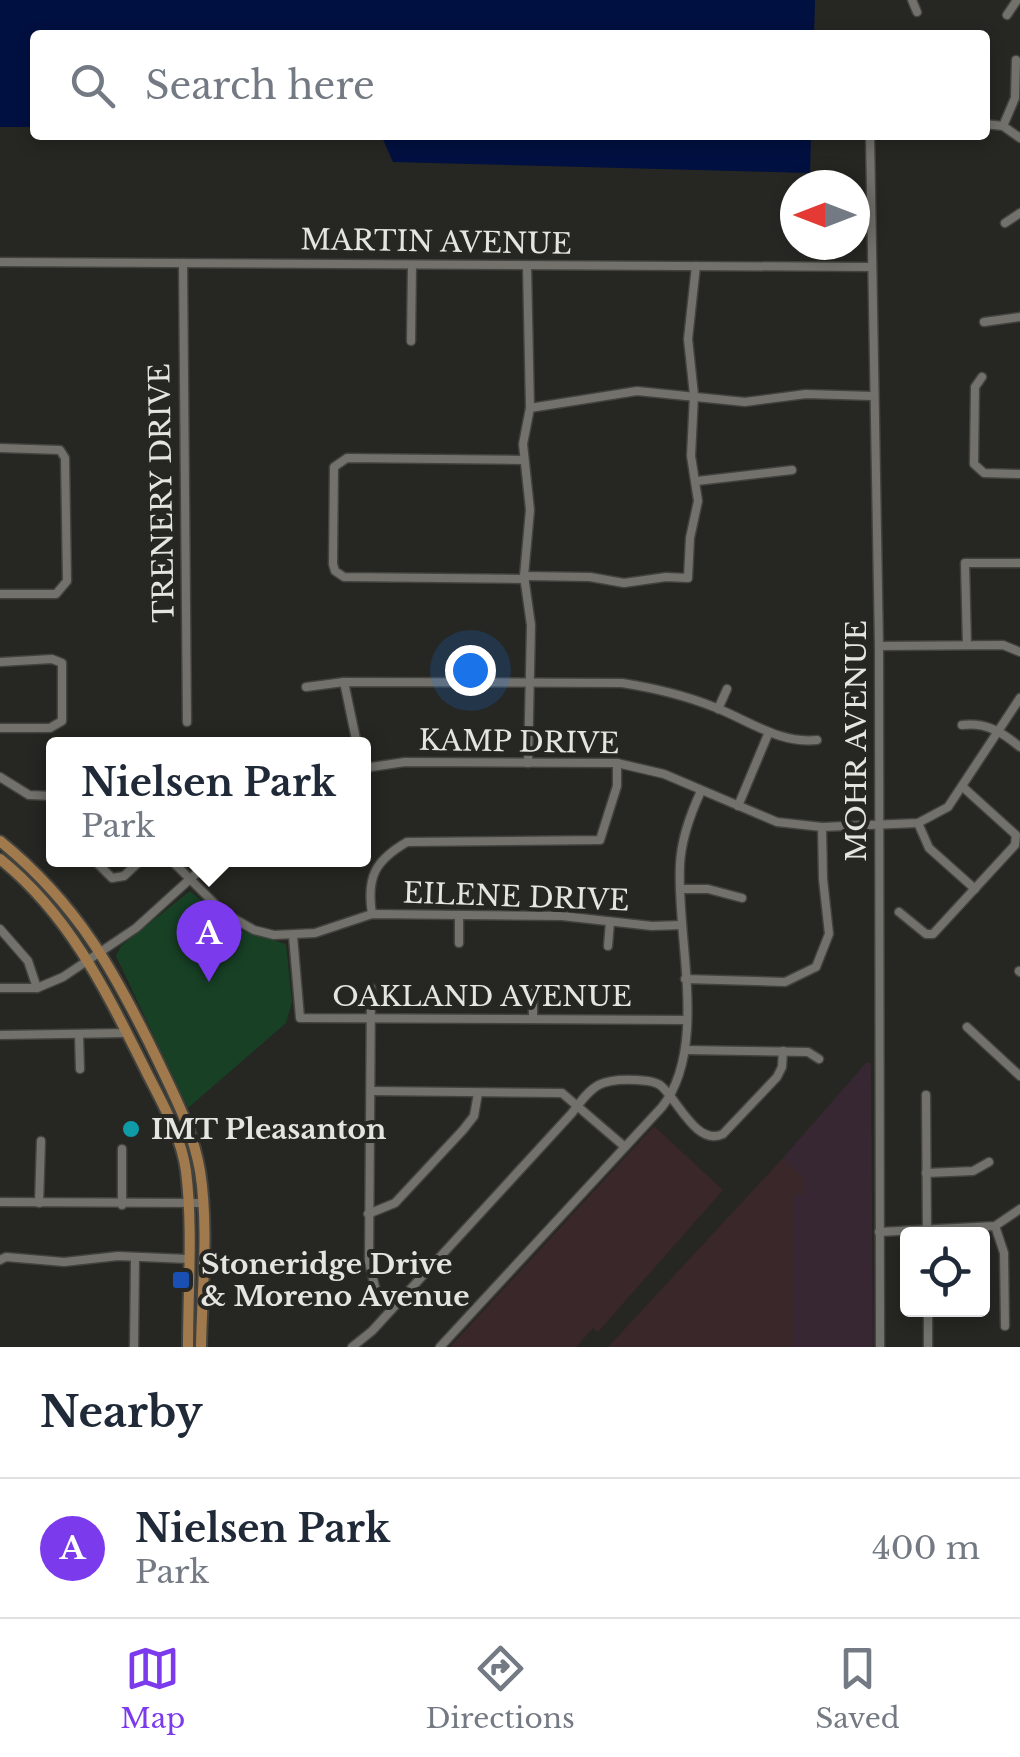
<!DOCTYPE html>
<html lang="en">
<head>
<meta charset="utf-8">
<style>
  body { margin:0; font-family:"Libre Baskerville",serif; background:#f6f6f7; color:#1f2937 }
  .controls { position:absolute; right:30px; bottom:30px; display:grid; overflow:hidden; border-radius:10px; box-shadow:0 5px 15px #0003 }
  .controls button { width:90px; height:90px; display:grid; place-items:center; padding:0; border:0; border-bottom:2px solid #e0e1e3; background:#fff; color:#1f2937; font:50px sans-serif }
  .compass { position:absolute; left:780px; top:170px; width:90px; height:90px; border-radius:50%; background:#fff; box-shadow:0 5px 15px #0003; rotate:270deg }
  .you { position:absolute; left:470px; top:670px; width:35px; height:35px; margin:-25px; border:8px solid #fff; border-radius:50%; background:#1a73e8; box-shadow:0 0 0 15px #1a73e833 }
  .badge { display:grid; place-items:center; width:65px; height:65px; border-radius:50%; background:#7c3aed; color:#fff; font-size:32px; font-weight:700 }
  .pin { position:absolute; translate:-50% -82px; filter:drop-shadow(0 2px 5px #0008) }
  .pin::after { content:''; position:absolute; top:52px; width:35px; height:30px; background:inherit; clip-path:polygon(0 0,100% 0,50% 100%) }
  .popup { position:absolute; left:46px; top:737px; width:325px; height:130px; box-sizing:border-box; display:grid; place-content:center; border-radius:10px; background:#fff; filter:drop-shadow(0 2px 8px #0005); font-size:32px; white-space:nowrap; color:#747a83 }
  .popup b { font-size:38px; color:#1f2937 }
  .popup::after { content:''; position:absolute; left:50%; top:100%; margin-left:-20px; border:20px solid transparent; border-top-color:#fff }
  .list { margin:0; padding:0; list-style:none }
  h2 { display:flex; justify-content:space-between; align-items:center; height:130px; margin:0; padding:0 40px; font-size:42px }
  h2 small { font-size:32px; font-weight:400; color:#747a83 }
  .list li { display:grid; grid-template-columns:65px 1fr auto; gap:30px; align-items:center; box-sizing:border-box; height:140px; padding:0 40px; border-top:2px solid #e0e1e3 }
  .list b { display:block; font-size:38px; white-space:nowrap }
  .list p { margin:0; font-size:32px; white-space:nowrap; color:#747a83 }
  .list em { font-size:32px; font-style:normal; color:#747a83 }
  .icon { flex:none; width:55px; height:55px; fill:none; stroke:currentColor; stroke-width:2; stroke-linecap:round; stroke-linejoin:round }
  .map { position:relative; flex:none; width:1020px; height:1347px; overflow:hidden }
  .search { position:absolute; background:#fff; box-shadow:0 5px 15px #0003; left:30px; right:30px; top:30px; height:110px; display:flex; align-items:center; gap:25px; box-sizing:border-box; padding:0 35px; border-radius:10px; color:#747a83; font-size:38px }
  .sheet { height:270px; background:#fff }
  nav { display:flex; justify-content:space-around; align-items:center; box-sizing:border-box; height:140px; border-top:2px solid #e0e1e3; background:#fff; font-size:28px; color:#747a83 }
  nav a { display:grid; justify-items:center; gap:5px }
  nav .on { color:#7c3aed }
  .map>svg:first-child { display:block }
  .commercial { fill:#372732 }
  .industrial { fill:#3a2729 }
  .green { fill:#174025 }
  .water { fill:#001040 }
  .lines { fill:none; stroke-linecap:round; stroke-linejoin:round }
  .minor-casing { stroke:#42423e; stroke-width:11 }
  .major-casing { stroke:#42423e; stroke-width:14 }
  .minor { stroke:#72716c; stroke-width:8 }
  .major { stroke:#a0794c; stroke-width:10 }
  .culture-dot { fill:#0f9aa8; stroke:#262622; stroke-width:4 }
  .transit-dot { fill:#1a4fb4; stroke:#262622; stroke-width:4 }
  .labels { text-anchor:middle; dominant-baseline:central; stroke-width:8; stroke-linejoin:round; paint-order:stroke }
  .street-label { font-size:28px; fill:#e4e4e1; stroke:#262622 }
  .poi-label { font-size:28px; font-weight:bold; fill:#e4e4e1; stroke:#262622; text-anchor:start }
</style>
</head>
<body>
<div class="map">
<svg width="1020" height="1347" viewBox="0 0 1020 1347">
  <rect width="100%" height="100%" fill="#262622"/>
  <!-- commercial -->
  <polygon class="commercial" points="866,1063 871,1063 873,1347 793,1347 793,1194 803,1178 783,1158"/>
  <!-- industrial -->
  <g class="industrial">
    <polygon points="654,1126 723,1190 598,1332 593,1328 576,1347 450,1347"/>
    <polygon points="783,1158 803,1178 804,1194 793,1195 793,1347 608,1347"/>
  </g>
  <!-- green -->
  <polygon class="green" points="190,891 236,929 286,944 292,1002 286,1023 188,1108 116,956 121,946"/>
  <!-- water -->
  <g class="water">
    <polygon points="0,0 815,0 814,35 35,35 35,127 0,127"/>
    <polygon points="381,135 811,135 810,173 393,162"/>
  </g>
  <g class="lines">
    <!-- minor casing -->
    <g class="minor-casing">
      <g id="minor">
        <polyline points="912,0 917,12"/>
        <polyline points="1007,15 1017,0"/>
        <polyline points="985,124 1003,126 1020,138"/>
        <polyline points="1003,126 1015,98 1016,60"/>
        <polyline points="870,135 879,646 880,1347"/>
        <polyline points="1005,223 1020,213"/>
        <polyline points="0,262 871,267"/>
        <polyline points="183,263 187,722"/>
        <polyline points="527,266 530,408 523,444 530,510 524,576 531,625 528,763"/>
        <polyline points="984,322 1020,317"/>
        <polyline points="411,341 412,265"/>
        <polyline points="982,377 975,387 974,464 984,473 1020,474"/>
        <polyline points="530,408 637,391 745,402 806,394 872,396"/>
        <polyline points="0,448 60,450 65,458 67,581 56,594 0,594"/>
        <polyline points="523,460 347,458 334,467 333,564 335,571 344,577 525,579"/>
        <polyline points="697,481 792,470"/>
        <polyline points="524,576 590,577 624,583 666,577 688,578 690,538 698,501 691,456 694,395 688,339 696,266"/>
        <polyline points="967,645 965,563 1020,563"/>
        <polyline points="879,646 1003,645 1020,652"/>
        <polyline points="0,662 52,659 62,663 62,721 50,728 0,728"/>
        <polyline points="344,682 357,744"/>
        <path d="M306 687 344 682 622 683C654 688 684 695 714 707 748 720 779 744 817 740"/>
        <polyline points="718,709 727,689"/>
        <path d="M962 725C986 722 1002 732 1020 747"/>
        <polyline points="364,768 405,762 617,763 664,774 777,822 822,827 918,823 948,807 1020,698"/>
        <polyline points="0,777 29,795 54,796"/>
        <polyline points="738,806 769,732"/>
        <polyline points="918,823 929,848 975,889"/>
        <polyline points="94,860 112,878 124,876 141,860"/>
        <polyline points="171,860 224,913 254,930 274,935 315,933 372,914 562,916 652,926 682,925"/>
        <polyline points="680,889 708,889 742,898"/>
        <polyline points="899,912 926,934 933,934 1015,845 1016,835 964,788"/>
        <path d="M372 914C366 876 376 860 407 842L600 840 617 786V763"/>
        <polyline points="459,915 459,943"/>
        <polyline points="0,929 28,961 37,988"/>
        <polyline points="293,936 300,1018 685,1020"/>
        <polyline points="608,946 610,922"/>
        <polyline points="1019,971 1020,972"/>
        <polyline points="685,979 785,982 816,967 829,934 823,879 822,827"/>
        <polyline points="0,988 37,988 63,977 136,928 211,860"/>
        <polyline points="371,988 369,1262 376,1291 391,1310"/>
        <polyline points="533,1019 533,990"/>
        <polyline points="967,1027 1020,1076"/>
        <polyline points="0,1035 127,1033"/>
        <polyline points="79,1035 80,1069"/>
        <polyline points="685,1050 808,1052 819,1059"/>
        <polyline points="372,1091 562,1093 625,1147"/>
        <polyline points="926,1095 927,1234"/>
        <polyline points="122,1149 122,1205"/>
        <polyline points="926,1173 973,1171 989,1162"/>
        <polyline points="0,1202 203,1203"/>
        <polyline points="39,1203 41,1141"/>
        <polyline points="368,1214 395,1203 463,1130 474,1116 478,1093"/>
        <polyline points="995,1226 1004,1253 1005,1326"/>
        <polyline points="879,1232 995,1226 1020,1209"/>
        <polyline points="0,1260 6,1257 64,1262 118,1256 188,1259"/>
        <polyline points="928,1310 928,1347"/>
        <polyline points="134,1347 135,1258"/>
        <path d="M352 1347 372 1331 572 1113C593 1084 601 1078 637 1080 646 1081 652 1080 660 1085 677 1098 696 1147 723 1134L777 1077 782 1067 783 1051"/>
        <path d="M440 1347 662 1107C709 1047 676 937 680 865 681 839 690 815 701 791"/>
      </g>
    </g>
    <!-- major casing -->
    <g class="major-casing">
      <g id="major">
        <path d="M0 841C79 905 116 974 159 1063 176 1099 193 1131 200 1171 209 1228 202 1289 201 1347"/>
        <path d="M0 859C70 915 107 993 146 1071 162 1103 181 1135 186 1171 193 1228 188 1289 188 1347"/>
      </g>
    </g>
    <!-- minor -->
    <use href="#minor" class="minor"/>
    <!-- major -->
    <use href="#major" class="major"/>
  </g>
  <!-- markers -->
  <circle class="culture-dot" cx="131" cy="1129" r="10"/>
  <rect class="transit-dot" x="171" y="1270" width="20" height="20" rx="5"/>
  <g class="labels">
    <!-- street labels -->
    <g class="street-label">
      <text transform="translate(436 242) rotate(1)">MARTIN AVENUE</text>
      <text transform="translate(162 493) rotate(-91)">TRENERY DRIVE</text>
      <text transform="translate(856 741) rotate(-90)">MOHR AVENUE</text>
      <text transform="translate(519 742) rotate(1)">KAMP DRIVE</text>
      <text transform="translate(516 897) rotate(2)">EILENE DRIVE</text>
      <text x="482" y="996">OAKLAND AVENUE</text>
    </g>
    <!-- poi labels -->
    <g class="poi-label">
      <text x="151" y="1129">IMT Pleasanton</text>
      <text x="201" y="1264">Stoneridge Drive<tspan x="201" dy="32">&amp; Moreno Avenue</tspan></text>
    </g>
  </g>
</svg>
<div class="controls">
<button><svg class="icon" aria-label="locate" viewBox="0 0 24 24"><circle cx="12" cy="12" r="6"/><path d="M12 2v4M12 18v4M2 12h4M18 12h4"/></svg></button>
</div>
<svg class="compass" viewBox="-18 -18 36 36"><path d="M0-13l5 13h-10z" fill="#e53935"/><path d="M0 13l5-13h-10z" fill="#747a83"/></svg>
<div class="you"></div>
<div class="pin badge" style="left:209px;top:982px">A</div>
<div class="popup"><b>Nielsen Park</b>Park</div>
<div class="search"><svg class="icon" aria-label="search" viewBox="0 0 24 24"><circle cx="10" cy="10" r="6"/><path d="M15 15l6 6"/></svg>Search here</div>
</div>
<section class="sheet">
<h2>Nearby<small></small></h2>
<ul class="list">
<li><span class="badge">A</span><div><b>Nielsen Park</b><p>Park</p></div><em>400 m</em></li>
</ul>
</section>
<nav>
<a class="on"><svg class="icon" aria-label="map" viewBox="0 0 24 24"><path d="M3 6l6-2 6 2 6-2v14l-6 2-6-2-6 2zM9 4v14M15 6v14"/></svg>Map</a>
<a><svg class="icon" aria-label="directions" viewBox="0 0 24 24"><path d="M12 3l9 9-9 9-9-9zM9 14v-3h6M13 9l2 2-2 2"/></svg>Directions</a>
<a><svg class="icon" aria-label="saved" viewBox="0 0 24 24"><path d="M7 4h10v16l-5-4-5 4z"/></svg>Saved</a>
</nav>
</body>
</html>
